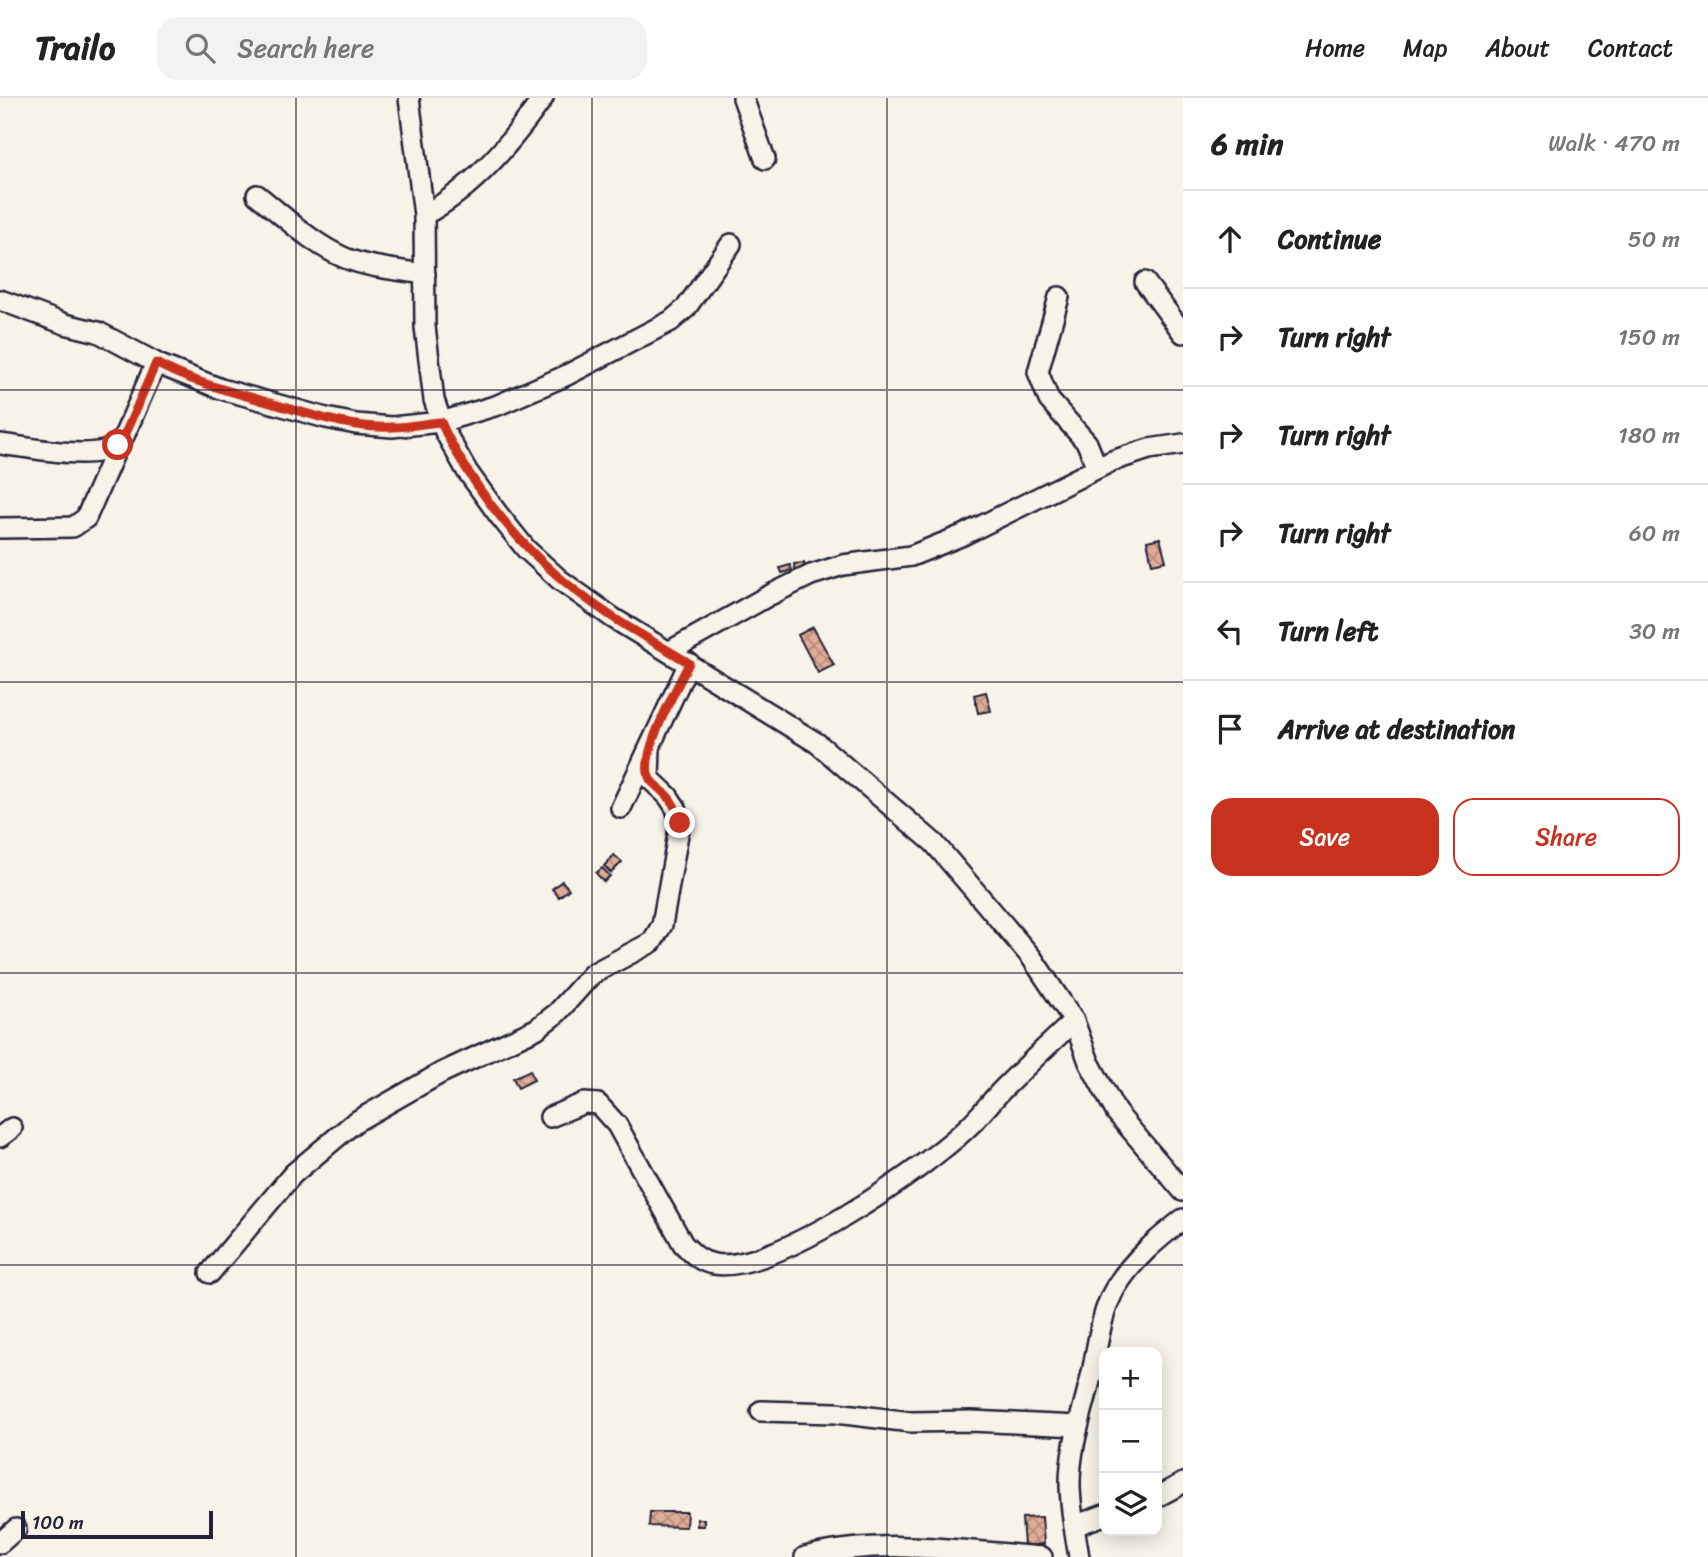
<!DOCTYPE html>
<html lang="en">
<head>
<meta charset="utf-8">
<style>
  body { margin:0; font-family:Sriracha,sans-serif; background:#f2f2f2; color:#222 }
  .controls { position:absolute; right:21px; bottom:21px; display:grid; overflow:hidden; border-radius:14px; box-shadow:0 4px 18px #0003 }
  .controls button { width:63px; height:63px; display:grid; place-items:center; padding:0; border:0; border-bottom:2px solid #e0e0e0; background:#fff; color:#222; font:35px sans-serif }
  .scale { position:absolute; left:21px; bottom:18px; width:192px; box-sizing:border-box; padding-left:7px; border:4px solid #22223b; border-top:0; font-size:19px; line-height:24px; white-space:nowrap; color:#22223b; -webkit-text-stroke:5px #f7f3e8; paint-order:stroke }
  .stop { position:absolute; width:21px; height:21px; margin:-16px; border:5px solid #c8321e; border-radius:50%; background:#fff }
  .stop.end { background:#c8321e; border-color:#fff; box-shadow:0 2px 7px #0008 }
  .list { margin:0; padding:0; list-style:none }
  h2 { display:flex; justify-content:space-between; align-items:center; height:91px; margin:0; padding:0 28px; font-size:30px }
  h2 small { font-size:23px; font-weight:400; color:#767676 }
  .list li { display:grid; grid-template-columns:46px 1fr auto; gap:21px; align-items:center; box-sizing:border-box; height:98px; padding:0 28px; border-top:2px solid #e0e0e0 }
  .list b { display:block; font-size:26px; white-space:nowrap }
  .list em { font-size:23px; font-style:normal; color:#767676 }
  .actions { display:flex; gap:14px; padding:21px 28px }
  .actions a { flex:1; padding:16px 0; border:2px solid #c8321e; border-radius:21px; text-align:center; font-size:24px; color:#c8321e }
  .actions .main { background:#c8321e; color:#fff }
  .icon { flex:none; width:38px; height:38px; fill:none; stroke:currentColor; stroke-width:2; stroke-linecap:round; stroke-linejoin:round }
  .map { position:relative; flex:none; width:1183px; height:1459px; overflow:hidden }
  header { display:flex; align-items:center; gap:42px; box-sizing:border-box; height:98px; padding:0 35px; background:#fff; border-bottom:2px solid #e0e0e0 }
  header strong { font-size:33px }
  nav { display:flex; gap:38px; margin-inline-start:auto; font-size:24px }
  .search { width:490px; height:63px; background:#f2f2f2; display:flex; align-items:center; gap:18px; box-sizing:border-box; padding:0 24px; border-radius:21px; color:#767676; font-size:26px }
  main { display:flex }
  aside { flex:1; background:#fff }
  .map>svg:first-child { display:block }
  .building { fill:url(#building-cross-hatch); stroke:#22223b; stroke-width:2 }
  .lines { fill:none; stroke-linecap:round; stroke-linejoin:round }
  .minor-casing { stroke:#22223b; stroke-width:24 }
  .minor { stroke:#f7f3e8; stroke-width:19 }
  .route { stroke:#c8321e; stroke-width:9 }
  .grid { fill:none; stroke:#22223b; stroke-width:2; stroke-opacity:0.55 }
</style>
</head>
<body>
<header>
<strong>Trailo</strong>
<div class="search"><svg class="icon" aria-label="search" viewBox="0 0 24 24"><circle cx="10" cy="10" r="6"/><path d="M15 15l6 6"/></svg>Search here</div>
<nav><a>Home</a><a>Map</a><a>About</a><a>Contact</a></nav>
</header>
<main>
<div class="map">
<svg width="1183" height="1459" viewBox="0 0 1183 1459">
  <defs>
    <pattern id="building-cross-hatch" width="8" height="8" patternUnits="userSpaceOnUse" patternTransform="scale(1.75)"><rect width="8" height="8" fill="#e1ac95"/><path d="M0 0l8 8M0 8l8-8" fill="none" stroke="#b68c7b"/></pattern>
  </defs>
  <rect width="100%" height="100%" fill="#f7f3e8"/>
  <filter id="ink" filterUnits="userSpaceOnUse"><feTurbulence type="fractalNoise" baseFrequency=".0143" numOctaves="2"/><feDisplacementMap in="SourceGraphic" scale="14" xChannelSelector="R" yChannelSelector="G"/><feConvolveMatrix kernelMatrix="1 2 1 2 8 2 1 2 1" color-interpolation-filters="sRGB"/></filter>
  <g filter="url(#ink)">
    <!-- building -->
    <g class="building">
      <polygon points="1160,440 1166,463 1152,466 1147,443"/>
      <polygon points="804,465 805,471 795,473 794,466"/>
      <polygon points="790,467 792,472 782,475 780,470"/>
      <polygon points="813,529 834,567 818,575 798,537"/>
      <polygon points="986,594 991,613 978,615 974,597"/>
      <polygon points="614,757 622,764 611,775 604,768"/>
      <polygon points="602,770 610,778 604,784 596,775"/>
      <polygon points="562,783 569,791 559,799 552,791"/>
      <polygon points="530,972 534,982 518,990 513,980"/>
      <polygon points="650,1414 687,1414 686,1429 649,1428"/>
      <polygon points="1042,1419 1044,1446 1024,1448 1022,1420"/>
      <rect x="697" y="1421" width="7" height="7"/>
    </g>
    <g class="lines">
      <!-- minor casing -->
      <g class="minor-casing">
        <g id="minor">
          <polyline points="409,0 424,117 425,229 434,302 445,334 467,373 498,416 526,451 560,482 613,520 817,645 934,745 1032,860 1074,923 1089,964 1116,1014 1183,1093"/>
          <polyline points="743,0 765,61"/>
          <path d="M257 97C285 119 312 146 345 160 370 170 399 172 425 176"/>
          <path d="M424 117C474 90 510 46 543 0"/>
          <polyline points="1145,184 1183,235"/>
          <polyline points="1059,199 1038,274 1049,302 1087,345 1097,370"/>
          <polyline points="0,202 65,226 98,234 160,267 221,291 326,320 356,326 392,329 441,324 498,307 565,278 671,223 686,210 731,146"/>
          <path d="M0 346C27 349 96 364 117 347 118 346 124 339 124 338L156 265"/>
          <polyline points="0,430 73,429 86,420 118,347"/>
          <polyline points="670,553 768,498 811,477 843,467 911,458 963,437 1112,363 1149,351 1183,346"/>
          <polyline points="621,710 689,565"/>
          <path d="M550 1019 584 1005 598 1006 617 1027 683 1146C692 1155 700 1164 714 1166 772 1177 926 1070 968 1029 981 1017 992 1002 1004 990 1027 967 1050 945 1074 923"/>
          <polyline points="0,1039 12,1030"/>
          <polyline points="210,1175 293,1076 355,1024 441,975 536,931 557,915 592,876 652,844 662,827 680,725 676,710 668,698 649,680 650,650"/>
          <polyline points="761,1313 836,1315 911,1324 971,1323 1078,1328"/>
          <polyline points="1157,1399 1183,1385"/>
          <polyline points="1074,1428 1104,1417"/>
          <polyline points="0,1445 16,1431"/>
          <path d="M805 1459C883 1439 963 1453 1042 1459"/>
          <path d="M1079 1459C1075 1434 1070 1410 1070 1385 1070 1346 1085 1308 1093 1270 1098 1243 1102 1212 1116 1189 1133 1161 1158 1141 1183 1121"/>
        </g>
      </g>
      <!-- minor -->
      <use href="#minor" class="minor"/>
    </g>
  </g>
  <g class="lines" filter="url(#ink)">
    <!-- route -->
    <path class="route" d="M118 347 124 338 156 265C190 284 230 293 267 304 307 315 350 331 393 329 409 329 425 325 441 324 451 348 466 371 481 393 518 445 558 483 611 518 636 535 664 549 689 565 678 589 637 658 650 681 653 686 658 689 662 693 673 702 677 712 680 725"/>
  </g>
  <!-- grid -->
  <path class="grid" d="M296 0V1459M592 0V1459M887 0V1459M0 292H1183M0 584H1183M0 875H1183M0 1167H1183"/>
</svg>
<div class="controls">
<button>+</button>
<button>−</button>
<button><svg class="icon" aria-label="layers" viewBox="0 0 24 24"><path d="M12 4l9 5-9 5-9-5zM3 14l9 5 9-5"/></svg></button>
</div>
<div class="scale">100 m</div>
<div class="stop" style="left:118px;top:347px"></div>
<div class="stop end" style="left:680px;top:725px"></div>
</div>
<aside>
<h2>6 min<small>Walk · 470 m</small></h2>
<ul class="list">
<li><svg class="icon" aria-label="ahead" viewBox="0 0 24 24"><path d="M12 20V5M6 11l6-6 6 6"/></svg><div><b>Continue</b></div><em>50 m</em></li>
<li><svg class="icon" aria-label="right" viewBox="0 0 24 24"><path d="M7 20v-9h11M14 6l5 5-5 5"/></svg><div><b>Turn right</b></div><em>150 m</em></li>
<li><svg class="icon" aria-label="right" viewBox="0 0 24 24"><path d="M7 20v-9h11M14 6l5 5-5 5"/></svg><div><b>Turn right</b></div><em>180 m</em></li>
<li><svg class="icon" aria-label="right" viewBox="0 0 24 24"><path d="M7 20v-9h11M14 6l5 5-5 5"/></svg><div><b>Turn right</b></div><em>60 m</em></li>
<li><svg class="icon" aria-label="left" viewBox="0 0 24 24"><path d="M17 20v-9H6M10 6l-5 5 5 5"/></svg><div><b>Turn left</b></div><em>30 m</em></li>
<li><svg class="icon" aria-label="arrive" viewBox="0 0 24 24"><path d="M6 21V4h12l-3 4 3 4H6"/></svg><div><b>Arrive at destination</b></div></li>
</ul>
<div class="actions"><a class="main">Save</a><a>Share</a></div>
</aside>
</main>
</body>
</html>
